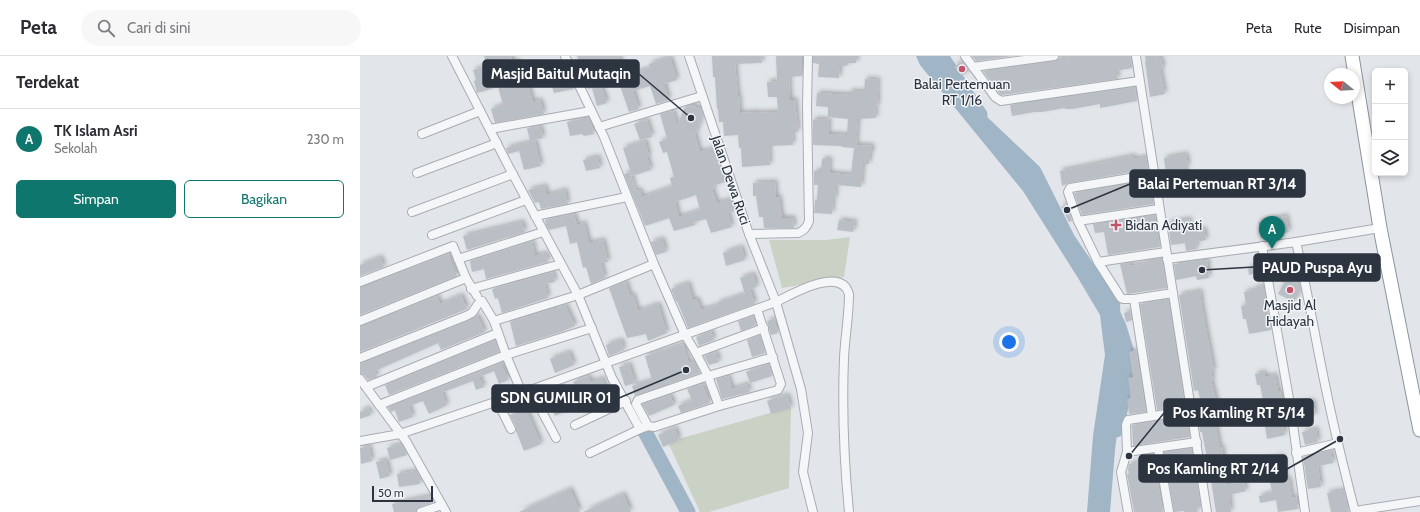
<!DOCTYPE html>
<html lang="id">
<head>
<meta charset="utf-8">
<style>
  body { margin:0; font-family:Cabin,sans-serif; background:#f7f7f7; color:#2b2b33 }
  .controls { position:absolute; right:12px; top:12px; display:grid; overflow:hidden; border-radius:6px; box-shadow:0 2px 6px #0003 }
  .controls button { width:36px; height:36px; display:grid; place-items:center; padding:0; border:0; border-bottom:1px solid #e1e1e2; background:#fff; color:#2b2b33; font:20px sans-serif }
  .compass { position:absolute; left:964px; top:12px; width:36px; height:36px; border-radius:50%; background:#fff; box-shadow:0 2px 6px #0003; rotate:288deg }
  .scale { position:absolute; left:12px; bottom:10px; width:61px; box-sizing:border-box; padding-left:4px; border:2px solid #2c3440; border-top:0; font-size:11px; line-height:14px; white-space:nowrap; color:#2c3440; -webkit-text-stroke:3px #f2f4f7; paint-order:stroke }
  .you { position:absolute; left:649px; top:286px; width:14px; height:14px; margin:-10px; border:3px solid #fff; border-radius:50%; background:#1a73e8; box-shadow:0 0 0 6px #1a73e833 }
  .badge { display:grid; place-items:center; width:26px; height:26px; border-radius:50%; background:#0f766e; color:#fff; font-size:13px; font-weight:700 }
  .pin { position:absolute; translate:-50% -33px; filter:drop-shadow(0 1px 2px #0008) }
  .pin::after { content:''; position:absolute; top:21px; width:14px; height:12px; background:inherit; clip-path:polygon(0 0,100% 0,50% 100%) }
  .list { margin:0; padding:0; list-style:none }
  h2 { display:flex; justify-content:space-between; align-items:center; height:52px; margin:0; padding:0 16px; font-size:17px }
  h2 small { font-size:13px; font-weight:400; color:#7c7c81 }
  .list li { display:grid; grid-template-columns:26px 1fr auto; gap:12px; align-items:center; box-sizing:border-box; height:60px; padding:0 16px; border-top:1px solid #e1e1e2 }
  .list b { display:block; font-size:15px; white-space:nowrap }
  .list p { margin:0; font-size:13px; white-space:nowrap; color:#7c7c81 }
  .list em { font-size:13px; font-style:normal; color:#7c7c81 }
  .actions { display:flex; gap:8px; padding:12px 16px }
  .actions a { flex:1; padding:9px 0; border:1px solid #0f766e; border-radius:6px; text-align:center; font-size:14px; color:#0f766e }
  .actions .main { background:#0f766e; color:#fff }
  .icon { flex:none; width:22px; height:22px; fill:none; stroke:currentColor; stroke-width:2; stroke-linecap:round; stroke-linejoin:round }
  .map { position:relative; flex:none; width:1060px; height:456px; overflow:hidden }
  header { display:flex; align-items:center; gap:24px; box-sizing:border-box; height:56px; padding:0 20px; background:#fff; border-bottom:1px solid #e1e1e2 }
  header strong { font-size:19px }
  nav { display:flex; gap:22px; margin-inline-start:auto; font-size:14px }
  .search { width:280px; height:36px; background:#f7f7f7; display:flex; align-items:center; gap:10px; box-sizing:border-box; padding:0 14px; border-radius:22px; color:#7c7c81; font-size:15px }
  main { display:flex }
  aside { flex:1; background:#fff }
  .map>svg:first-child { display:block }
  .green { fill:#c9d2c4 }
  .water { fill:#a0b5c6 }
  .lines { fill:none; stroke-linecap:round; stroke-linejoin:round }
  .river { stroke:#a0b5c6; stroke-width:15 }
  .building { fill:#babfc6; fill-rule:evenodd; filter:url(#shadow) }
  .minor-casing { stroke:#a8acb3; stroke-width:10 }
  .trunk-casing { stroke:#8b949f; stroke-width:15 }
  .minor { stroke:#f5f6f8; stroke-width:8 }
  .trunk { stroke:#fff; stroke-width:13 }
  .poi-dot { fill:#c3526b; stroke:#f2f4f7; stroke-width:1.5 }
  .labels { text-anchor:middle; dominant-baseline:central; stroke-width:3; stroke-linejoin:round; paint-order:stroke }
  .poi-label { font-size:14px; fill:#2c3440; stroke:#f2f4f7 }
  .street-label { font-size:14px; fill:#2c3440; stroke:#f2f4f7 }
  .leader { fill:none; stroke:#2c3440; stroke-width:1.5 }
  .callout-dot { fill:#2c3440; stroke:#f2f4f7; stroke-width:1.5 }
  .callout { fill:#2c3440; stroke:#2c3440; stroke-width:1.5 }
  .callout-label { font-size:15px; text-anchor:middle; font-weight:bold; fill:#fff }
</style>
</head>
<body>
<header>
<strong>Peta</strong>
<div class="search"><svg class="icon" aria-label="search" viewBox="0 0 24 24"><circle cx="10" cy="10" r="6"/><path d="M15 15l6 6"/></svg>Cari di sini</div>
<nav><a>Peta</a><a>Rute</a><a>Disimpan</a></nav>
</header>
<main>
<aside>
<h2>Terdekat<small></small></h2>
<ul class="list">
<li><span class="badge">A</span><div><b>TK Islam Asri</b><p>Sekolah</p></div><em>230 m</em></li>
</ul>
<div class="actions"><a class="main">Simpan</a><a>Bagikan</a></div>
</aside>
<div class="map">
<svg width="1060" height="456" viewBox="0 0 1060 456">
  <defs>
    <filter id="shadow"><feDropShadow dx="2.5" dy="-2.5" stdDeviation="2" flood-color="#0004"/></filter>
  </defs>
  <rect width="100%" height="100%" fill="#e2e5e9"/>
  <!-- green -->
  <g class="green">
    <polygon points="490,181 484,221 422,232 409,184 466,184"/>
    <polygon points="431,351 429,432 349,456 340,456 308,386"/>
  </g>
  <!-- water -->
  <polygon class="water" points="556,0 577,0 604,39 680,111 714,179 760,247 763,331 755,394 750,456 727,456 733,380 745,299 740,259 718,222 663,135 560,9"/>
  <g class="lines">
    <!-- river -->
    <g class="river">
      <polyline points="581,0 620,59"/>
      <polyline points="754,260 759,271 770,307 756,374"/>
      <polyline points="275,357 328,456"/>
    </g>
  </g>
  <!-- building -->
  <g class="building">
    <polygon points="124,0 151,0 153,6 157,5 161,14 174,11 176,20 166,22 173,46 180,44 184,58 135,67 131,53 143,49 138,31 117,37 114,25 116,24 113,14 128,10"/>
    <polygon points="217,0 259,0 264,20 290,12 289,8 310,1 317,24 304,28 309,44 296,48 290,30 273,35 279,53 269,56 258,24 241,30 247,47 237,50 232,32 228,33"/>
    <polygon points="352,0 401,0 402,7 375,8 378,40 379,40 380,57 398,56 398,57 418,56 417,41 408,41 407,26 417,25 416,0 442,0 442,20 429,21 430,44 435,44 438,76 432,76 433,89 409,90 410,109 382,111 381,92 379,92 378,79 364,80 363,66 359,66 358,53 357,53 355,21 353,21"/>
    <polygon points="453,0 497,0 496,7 488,7 487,10 480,10 479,22 458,21 459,8 453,7"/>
    <polygon points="612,0 653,0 616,5"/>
    <polygon points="712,0 771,0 772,12 756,15 758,23 642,39 639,37 623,15 695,5 699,2"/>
    <polygon points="785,0 798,0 799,3 801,2 803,13 800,13 805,38 790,41 785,5 786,5"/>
    <polygon points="602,5 609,15 601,20 594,11"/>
    <polygon points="505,23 518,24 517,39 518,39 517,51 515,51 516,62 498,63 496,89 512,90 512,97 510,97 509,108 503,108 501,131 476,129 475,143 473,143 472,158 454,157 455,144 457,144 458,129 454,129 454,115 461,115 462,103 470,103 469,116 471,117 491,119 494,92 482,91 482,90 453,89 453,64 455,63 469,64 468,78 487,79 488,63 468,61 468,51 456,50 457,37 490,39 490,35 504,36"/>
    <polygon points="210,24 214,33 194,37 191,28"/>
    <polygon points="775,31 777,45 740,52 740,48 712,53 705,53 705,52 682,56 674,56 652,60 650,49"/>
    <path d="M331 49 341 53 343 58 335 79 340 96 354 92 366 126 354 129 355 132 352 133 357 147 371 143 375 155 368 157 372 171 351 177 346 163 334 166 335 169 314 175 309 162 285 170 264 118 270 116 275 135 280 134 282 141 312 131 310 122 314 121 307 96 303 97 299 86 307 83 300 58 313 55 317 70 325 51ZM336 139 340 154 319 161 315 146Z"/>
    <polygon points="224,62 224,64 229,62 234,78 224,80 222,78 210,80 207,66"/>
    <polygon points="287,64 292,81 280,84 274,68"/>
    <polygon points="180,70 183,82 170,85 167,72"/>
    <polygon points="175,85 181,110 164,114 159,95 148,98 146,92"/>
    <polygon points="285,85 289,100 287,101 291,114 272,120 263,92"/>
    <polygon points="826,98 828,110 825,111 828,128 808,132 804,102"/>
    <polygon points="773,100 774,103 786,101 788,113 709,127 702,130 700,115"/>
    <polygon points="238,101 240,112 226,115 223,104"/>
    <polygon points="790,124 794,148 722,159 714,137"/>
    <polygon points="415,126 416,141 419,141 422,162 433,162 434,172 404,172 403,161 399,161 396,140 393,140 393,127"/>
    <polygon points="185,130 187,139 205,134 208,148 181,153 179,146 175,147 168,134"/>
    <polygon points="706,148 712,165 709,166 701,151"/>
    <polygon points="214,158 217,169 224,167 229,187 243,184 248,206 241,207 245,222 231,228 226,211 223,212 217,186 210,188 206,170 189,174 186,169 185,164"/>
    <polygon points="795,159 800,191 748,199 744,176 735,177 733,168"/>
    <polygon points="926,160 929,176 901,182 898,166"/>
    <polygon points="829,163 831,175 844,173 846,184 836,186 837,193 826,195 825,187 811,189 808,167"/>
    <polygon points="479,164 495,166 493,176 477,174"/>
    <polygon points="162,166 165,176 107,194 103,180"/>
    <polygon points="302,183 306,196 296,199 291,186"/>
    <polygon points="172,185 175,200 186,197 188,206 126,223 124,213 112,216 110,205"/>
    <polygon points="381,191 385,204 366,210 363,197"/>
    <polygon points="88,198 97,220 0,259 0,231"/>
    <polygon points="20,201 24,211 0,220 0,209"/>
    <polygon points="802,202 807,232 767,238 760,208 769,207 770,210 787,207 786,204"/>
    <polygon points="847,204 849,222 837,224 836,220 816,224 814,208"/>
    <polygon points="900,210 901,216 889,219 888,212"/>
    <polygon points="193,216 195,226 185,228 188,242 142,257 138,242 135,243 132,233"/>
    <polygon points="393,218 397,231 390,233 395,248 328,272 317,245 316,245 311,233 328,227 333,244 337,243 341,254 358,249 357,247 385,238 380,222"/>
    <polygon points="932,224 940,228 941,233 934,246 918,238 925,225"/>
    <polygon points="266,226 270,240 273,239 278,255 298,248 307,277 288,285 286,278 267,282 249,232"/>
    <polygon points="904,230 906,243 902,244 905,261 909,260 911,274 889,278 886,263 883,263 881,250 886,249 884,236 895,234 894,232"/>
    <polygon points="840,235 842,251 854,315 851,315 853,324 851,324 860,360 854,361 860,392 862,391 867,429 884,426 886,435 869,439 871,456 856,456 850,418 842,376 840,376 836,348 841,347 838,334 834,335 819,239"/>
    <polygon points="101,239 107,253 0,296 0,270 77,240 80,248"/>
    <polygon points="808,243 825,350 797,354 780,248"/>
    <polygon points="205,249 215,270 201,276 156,290 150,266 194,252 194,254"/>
    <polygon points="770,255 772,264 766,266 764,257"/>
    <polygon points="117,259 125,276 81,294 78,287 15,315 17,321 8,324 4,319 0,318 0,307 108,265"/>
    <polygon points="393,260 396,269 381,275 378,265"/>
    <polygon points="414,263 418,277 411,279 407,265"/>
    <polygon points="351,275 354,284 339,290 336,281"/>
    <polygon points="400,279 405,297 392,301 387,284"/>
    <polygon points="135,284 139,296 29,339 25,329"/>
    <polygon points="261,284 264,294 249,300 246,289"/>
    <polygon points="323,288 329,307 334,305 340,317 275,340 272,330 292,324 285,300"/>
    <polygon points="776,294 786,356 769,358 767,343 771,342 768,322 773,321 769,296"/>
    <polygon points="209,296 214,309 195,317 190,303"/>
    <polygon points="356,296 359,306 349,309 344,300"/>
    <polygon points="141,307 148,324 139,328 134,315 119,321 124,331 116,334 113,325 83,336 82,337 87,349 69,358 63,345 49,350 53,361 39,366 35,354 31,356 28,351"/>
    <polygon points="269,308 275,327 265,330 259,311"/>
    <polygon points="409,308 412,320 390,327 386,316"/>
    <polygon points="904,316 905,321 915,319 918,335 920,335 923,350 925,350 927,363 922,364 925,379 907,383 905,370 908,370 900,329 897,329 895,318"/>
    <polygon points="228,320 231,326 242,322 247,336 236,340 238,345 223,351 213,326"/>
    <polygon points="368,320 372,333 387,328 390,336 362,343 356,323"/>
    <polygon points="342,328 350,347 321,357 318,350 332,344 327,333"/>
    <polygon points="199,329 209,354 195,360 185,335"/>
    <polygon points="310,339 314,349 289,360 282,348"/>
    <polygon points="427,339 431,352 411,358 407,345"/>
    <polygon points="953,345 955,359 940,362 937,347"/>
    <polygon points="8,352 11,359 0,363 0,356"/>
    <polygon points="166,353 181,388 164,395 156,375 156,371 150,359"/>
    <polygon points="827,360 830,381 773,390 772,369 804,364 805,371 820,368 819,362"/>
    <polygon points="315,372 319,384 303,391 298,379"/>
    <polygon points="956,373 958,386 945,389 942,376"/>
    <polygon points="41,388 47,399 30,404 27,392"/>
    <polygon points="9,390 12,405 1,408 0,392"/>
    <polygon points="832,392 841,451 837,452 838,456 824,456 824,455 814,456 804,396"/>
    <polygon points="971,394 973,407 958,410 961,431 948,433 943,401"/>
    <polygon points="793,398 803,456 774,456 767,418 769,417 768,413 769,408 782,406 781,400"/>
    <polygon points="922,400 926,423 929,423 932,442 936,441 938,453 918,456 916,444 900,447 899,440 912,437 908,415 905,416 903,404"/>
    <polygon points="26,404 30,420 20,423 16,406"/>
    <polygon points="56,415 59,419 60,428 39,431 37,418"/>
    <polygon points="210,433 220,456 159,456"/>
    <polygon points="984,434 989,456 971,456 967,437"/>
    <polygon points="263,438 271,456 223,456"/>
    <polygon points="70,440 71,447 59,451 56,456 34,456 32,448"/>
  </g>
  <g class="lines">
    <!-- minor casing -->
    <g class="minor-casing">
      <g id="minor">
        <polyline points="92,0 150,113 218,239 252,322 280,373 230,397"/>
        <polyline points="205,0 244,81 294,208 325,279 336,297 348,320 359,350"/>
        <polyline points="329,0 389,178 416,246 441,333 448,377 443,416 453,456"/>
        <polyline points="605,0 635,41 641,45 779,25"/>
        <polyline points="776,0 847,456"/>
        <polyline points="613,11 694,0"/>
        <polyline points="239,71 342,40"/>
        <polyline points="130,73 231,55"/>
        <polyline points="62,78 120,55"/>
        <polyline points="57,117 137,87"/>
        <polyline points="794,118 710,132 708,136 718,165 799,153"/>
        <polyline points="52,156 153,118"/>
        <polyline points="175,160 267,141"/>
        <polyline points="718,165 738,206 806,196"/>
        <path d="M389 178 438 177C444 175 447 171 449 165L447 50 448 0"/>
        <polyline points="72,179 166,144"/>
        <path d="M936 186C948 236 956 287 967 338 975 377 985 417 995 456"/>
        <polyline points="902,190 931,354 945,456"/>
        <polyline points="98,203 183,176"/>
        <polyline points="807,203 936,186 1020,172"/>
        <polyline points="738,206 761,242 763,243 774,243"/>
        <polyline points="907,220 944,218 1027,203"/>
        <polyline points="0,226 93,190 106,222 117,240"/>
        <polyline points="111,233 201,208"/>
        <polyline points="122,245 134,265 146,299 162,337"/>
        <polyline points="0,265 106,222"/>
        <polyline points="134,265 218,239 294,208"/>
        <polyline points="336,297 404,272"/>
        <polyline points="0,302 106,260 112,257 118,248"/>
        <polyline points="0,323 46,385 86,456"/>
        <polyline points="6,331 138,277"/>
        <polyline points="170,333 196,382"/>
        <polyline points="137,345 151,373"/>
        <polyline points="19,349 146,299 232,272"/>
        <polyline points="792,359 774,243 813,237"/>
        <polyline points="215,369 266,345"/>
        <polyline points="288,370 276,348 278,344 348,320 413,301"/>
        <polyline points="280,373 288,370 294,371 359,350 418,334 421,328 397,253"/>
        <path d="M0 385 40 378 162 337 416 246C430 239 481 209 489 238 489 260 485 281 484 302 482 354 484 405 489 456"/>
        <polyline points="798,392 809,456"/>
        <polyline points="767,396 837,386"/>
        <polyline points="936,397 978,387"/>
        <polyline points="995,455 1060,445"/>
        <polyline points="61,456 82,449"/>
        <polyline points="768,456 761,416 767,396 766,369 768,364 832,354"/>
      </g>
    </g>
    <!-- trunk casing -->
    <g class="trunk-casing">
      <polyline id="trunk" points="992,0 1020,172 1060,374"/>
    </g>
    <!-- minor -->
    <use href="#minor" class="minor"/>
    <!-- trunk -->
    <use href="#trunk" class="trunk"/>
  </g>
  <!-- markers -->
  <g class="poi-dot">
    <circle cx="602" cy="13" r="4"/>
    <path d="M754 163h4v4h4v4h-4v4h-4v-4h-4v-4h4z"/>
    <circle cx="930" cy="234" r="4"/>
  </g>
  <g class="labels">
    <!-- poi labels -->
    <g class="poi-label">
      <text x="602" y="28">Balai Pertemuan<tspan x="602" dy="16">RT 1/16</tspan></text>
      <text x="765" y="169" text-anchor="start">Bidan Adiyati</text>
      <text x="930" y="249">Masjid Al<tspan x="930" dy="16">Hidayah</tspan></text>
    </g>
    <!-- street labels -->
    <g class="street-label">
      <text transform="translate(371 124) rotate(71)">Jalan Dewa Ruci</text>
    </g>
  </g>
  <!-- callouts -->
  <path class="leader" d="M331 62L279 18M707 154L770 128M842 214L894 211M326 314L259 342M769 400L804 357M980 383L927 413"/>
  <g class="callout-dot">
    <circle cx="331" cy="62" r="4"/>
    <circle cx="707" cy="154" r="4"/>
    <circle cx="842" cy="214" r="4"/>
    <circle cx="326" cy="314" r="4"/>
    <circle cx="769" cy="400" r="4"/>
    <circle cx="980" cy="383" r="4"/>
  </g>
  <g class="callout">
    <rect x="123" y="4" width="156" height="27" rx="4"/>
    <rect x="770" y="114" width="175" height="27" rx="4"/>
    <rect x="894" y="198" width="126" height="27" rx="4"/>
    <rect x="132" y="329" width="127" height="27" rx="4"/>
    <rect x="804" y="343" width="149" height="27" rx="4"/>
    <rect x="779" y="399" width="148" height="27" rx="4"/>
  </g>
  <g class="callout-label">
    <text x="201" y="23">Masjid Baitul Mutaqin</text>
    <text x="857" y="133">Balai Pertemuan RT 3/14</text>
    <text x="957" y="217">PAUD Puspa Ayu</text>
    <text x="196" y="347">SDN GUMILIR 01</text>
    <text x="879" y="362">Pos Kamling RT 5/14</text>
    <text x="853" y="418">Pos Kamling RT 2/14</text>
  </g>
</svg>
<div class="controls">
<button>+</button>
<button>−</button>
<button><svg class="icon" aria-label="layers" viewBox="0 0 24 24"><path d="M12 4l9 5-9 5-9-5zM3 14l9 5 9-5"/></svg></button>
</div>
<svg class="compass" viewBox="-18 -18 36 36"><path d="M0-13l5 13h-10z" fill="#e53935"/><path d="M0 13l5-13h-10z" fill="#7c7c81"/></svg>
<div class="scale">50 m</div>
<div class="you"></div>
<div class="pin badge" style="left:912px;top:193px">A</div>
</div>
</main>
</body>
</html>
